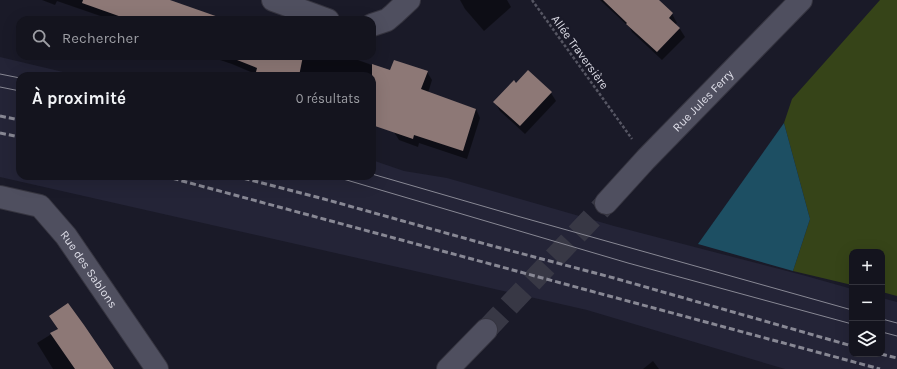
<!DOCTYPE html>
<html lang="fr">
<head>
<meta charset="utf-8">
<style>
  body { margin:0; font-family:Karla,sans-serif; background:#1d1d27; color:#f1f3f6 }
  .controls { position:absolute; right:12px; bottom:12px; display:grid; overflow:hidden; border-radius:8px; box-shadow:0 4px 16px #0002 }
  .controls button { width:36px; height:36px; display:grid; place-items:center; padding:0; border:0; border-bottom:1px solid #33333c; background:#14141e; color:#f1f3f6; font:20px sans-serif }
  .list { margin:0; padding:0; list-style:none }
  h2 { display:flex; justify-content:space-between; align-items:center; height:52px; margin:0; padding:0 16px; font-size:17px }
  h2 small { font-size:13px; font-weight:400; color:#9d9ea4 }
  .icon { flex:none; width:22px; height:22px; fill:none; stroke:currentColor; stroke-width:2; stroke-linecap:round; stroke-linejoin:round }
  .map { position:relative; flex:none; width:897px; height:369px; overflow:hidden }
  .search { position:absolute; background:#14141e; box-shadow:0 4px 16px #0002; left:16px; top:16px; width:360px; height:44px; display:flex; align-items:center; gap:10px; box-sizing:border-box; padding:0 14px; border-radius:12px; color:#9d9ea4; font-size:15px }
  .panel { position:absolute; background:#14141e; box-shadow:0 4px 16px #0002; left:16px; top:72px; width:360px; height:108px; border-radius:12px }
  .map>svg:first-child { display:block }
  .built { fill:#242437 }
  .green { fill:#364418 }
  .water { fill:#1d4f63 }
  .shadow { fill:#0007 }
  .building { fill:#8d7876 }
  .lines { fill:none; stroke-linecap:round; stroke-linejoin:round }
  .tertiary-tunnel { stroke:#383845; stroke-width:22; stroke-dasharray:22 11; stroke-linecap:butt }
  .minor-casing { stroke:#363540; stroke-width:24 }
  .tertiary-casing { stroke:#363540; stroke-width:24 }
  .path { stroke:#565663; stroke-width:2.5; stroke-dasharray:3 2; stroke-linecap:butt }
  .minor { stroke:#4f4f5f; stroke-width:22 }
  .tertiary { stroke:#4f4f5f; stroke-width:22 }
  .tram { stroke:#888894; stroke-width:1 }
  .rail { stroke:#888894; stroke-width:3; stroke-dasharray:6 3; stroke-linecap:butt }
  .labels { text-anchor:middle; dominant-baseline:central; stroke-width:4; stroke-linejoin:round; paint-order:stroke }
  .street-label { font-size:12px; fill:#dfdfe9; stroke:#1a1a28 }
</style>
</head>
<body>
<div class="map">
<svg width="897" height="369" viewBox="0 0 897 369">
  <rect width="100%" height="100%" fill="#1a1a28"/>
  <!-- built -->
  <polygon class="built" points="0,57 80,76 20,76 20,176 372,176 372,160 404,171 447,178 614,226 806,276 852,289 852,354 882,354 882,298 897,302 897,369 785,369 587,310 0,177"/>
  <!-- green -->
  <polygon class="green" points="880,0 897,0 897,296 882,292 882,252 852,252 852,285 793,271 810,219 784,123 792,99"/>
  <!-- water -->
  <polygon class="water" points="784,123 810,219 793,271 698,244"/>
  <!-- shadow -->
  <g class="shadow">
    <polygon points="42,0 166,0 224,20 112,20 57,1 55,5"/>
    <polygon points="460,0 507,0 511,7 484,31 465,9"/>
    <polygon points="600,0 658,0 672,14 677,23 675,25 680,29 685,37 662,60 632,32 630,28"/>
    <polygon points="208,56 322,56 330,59 331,56 347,56 391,72 427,72 432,80 428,93 476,109 480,118 467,159 419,143 418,147 399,140 394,132 372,107 372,76 260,76 232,64"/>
    <polygon points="516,85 551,93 556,101 525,134 500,111 495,102"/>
    <polygon points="50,316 113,369 53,369 37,343 58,330"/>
    <polygon points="653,361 659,369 643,369"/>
  </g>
  <!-- building -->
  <g class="building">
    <polygon points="83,0 170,0 227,20 130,20 82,3"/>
    <polygon points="603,0 659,0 673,13 669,18 680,28 657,52 626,24 627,23"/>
    <polygon points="227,56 303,56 299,76 268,76 256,72 257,68"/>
    <polygon points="394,60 428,71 421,89 476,109 463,151 414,135 413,139 372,125 372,64 390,70"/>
    <polygon points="528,70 552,92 520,126 493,102 514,80 516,83"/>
    <polygon points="68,303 84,325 114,369 75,369 50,333 58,329 49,316"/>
  </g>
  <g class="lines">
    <!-- tertiary-tunnel -->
    <polyline class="tertiary-tunnel" points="486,330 606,203"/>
    <!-- minor casing -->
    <g class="minor-casing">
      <g id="minor">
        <polyline points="273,0 328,20"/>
        <polyline points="372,25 387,20 394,14 409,0"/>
        <path id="s1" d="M0 197 40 206 66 236 157 369"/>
      </g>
    </g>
    <!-- tertiary casing -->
    <g class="tertiary-casing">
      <g id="tertiary">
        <path id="s2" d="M606 203 646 159 801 0"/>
        <polyline points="448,369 486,330"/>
      </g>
    </g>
    <!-- path -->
    <polyline class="path" points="532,0 632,139"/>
    <!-- minor -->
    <use href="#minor" class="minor"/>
    <!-- tertiary -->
    <use href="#tertiary" class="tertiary"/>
    <!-- tram -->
    <g class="tram">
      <polyline points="0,74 20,78"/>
      <polyline points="0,87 20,91"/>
      <polyline points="372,174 517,216 852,310"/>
      <polyline points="333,176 628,263 852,324"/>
      <polyline points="882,319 897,323"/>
      <polyline points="882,332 897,336"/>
    </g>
    <!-- rail -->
    <g class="rail">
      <polyline points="0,116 20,120"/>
      <polyline points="0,133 20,137"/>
      <polyline points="164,176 880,369"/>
      <polyline points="235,176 324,199 489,245 614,278 852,346"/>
      <polyline points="881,354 897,358"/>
    </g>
  </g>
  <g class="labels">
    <!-- street labels -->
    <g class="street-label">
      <text transform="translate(580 52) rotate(54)">Allée Traversière</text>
      <text stroke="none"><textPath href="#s2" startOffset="141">Rue Jules Ferry</textPath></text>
      <text stroke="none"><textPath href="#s1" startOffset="121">Rue des Sablons</textPath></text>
    </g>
  </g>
</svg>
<div class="controls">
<button>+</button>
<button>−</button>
<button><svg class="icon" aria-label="layers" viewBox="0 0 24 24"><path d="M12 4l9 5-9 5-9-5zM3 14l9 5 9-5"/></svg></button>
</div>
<div class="search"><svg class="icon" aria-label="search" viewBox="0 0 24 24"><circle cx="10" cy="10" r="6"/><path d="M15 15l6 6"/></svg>Rechercher</div>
<section class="panel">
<h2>À proximité<small>0 résultats</small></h2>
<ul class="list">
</ul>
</section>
</div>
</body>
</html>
